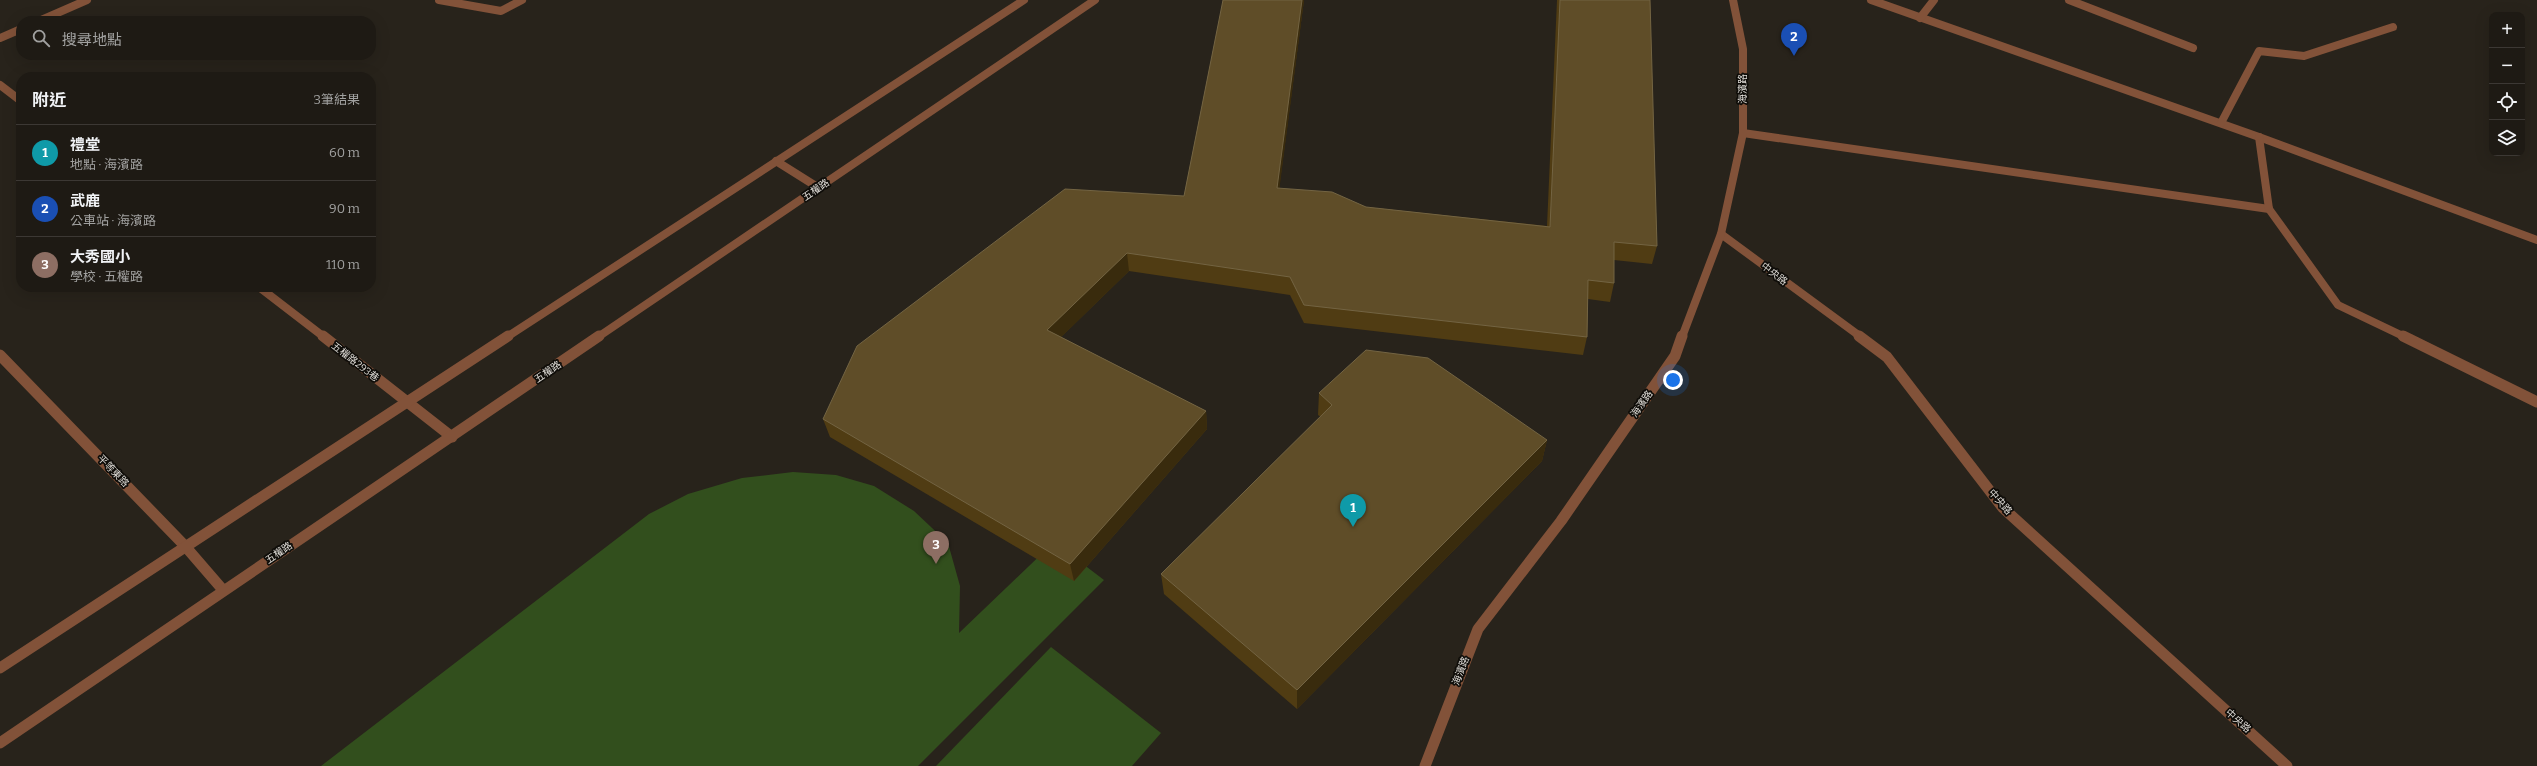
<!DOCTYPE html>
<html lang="zh-TW">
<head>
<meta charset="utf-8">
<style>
  body { margin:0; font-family:Bitter,"Noto Sans TC",serif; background:#26231d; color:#f1f3f6 }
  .controls { position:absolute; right:12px; top:12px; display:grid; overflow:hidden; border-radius:8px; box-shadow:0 4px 16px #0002 }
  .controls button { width:36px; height:36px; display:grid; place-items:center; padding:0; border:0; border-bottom:1px solid #3c3834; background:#1e1a14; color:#f1f3f6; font:20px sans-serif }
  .you { position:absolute; left:1673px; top:380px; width:14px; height:14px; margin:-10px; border:3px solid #fff; border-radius:50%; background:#1a73e8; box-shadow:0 0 0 6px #1a73e833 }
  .badge { display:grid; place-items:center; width:26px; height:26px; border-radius:50%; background:#1a73e8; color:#fff; font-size:13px; font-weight:700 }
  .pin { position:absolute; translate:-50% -33px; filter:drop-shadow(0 1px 2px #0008) }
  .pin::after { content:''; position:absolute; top:21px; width:14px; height:12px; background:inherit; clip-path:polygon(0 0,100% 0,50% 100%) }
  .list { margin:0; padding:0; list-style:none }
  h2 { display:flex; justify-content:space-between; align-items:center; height:52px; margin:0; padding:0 16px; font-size:17px }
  h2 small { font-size:13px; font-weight:400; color:#a1a1a0 }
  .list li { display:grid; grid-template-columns:26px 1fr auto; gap:12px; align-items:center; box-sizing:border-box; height:56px; padding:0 16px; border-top:1px solid #3c3834 }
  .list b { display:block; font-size:15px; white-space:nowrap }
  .list p { margin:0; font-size:13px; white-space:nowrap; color:#a1a1a0 }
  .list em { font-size:13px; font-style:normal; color:#a1a1a0 }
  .icon { flex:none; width:22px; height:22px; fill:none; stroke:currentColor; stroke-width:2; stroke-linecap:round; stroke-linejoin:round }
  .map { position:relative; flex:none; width:2537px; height:766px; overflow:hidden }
  .search { position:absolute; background:#1e1a14; box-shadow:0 4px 16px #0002; left:16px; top:16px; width:360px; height:44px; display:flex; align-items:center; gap:10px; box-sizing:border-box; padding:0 14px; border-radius:16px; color:#a1a1a0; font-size:15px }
  .panel { position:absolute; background:#1e1a14; box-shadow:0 4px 16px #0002; left:16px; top:72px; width:360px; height:220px; border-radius:16px }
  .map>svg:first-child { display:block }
  .green { fill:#324f1d }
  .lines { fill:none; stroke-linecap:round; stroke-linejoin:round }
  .minor-far1 { stroke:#825239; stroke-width:8 }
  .minor { stroke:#825239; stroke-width:11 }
  .wall { fill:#503c13 }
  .shaded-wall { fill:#392b0d }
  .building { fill:#5f4d28; stroke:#736443 }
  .labels { text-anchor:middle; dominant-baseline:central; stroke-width:3.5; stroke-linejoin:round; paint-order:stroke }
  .street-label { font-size:10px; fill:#dfdcd7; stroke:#0f0d09 }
</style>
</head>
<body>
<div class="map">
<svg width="2537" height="766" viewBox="0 0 2537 766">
  <rect width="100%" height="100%" fill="#28231b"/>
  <!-- green -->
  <g class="green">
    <polygon points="793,472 836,475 874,486 914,511 948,543 960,586 959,633 1054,542 1104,580 918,766 321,766 649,514 688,494 742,478"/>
    <polygon points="1051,647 1161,733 1132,766 936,766"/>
  </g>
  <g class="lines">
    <!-- minor-far1 -->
    <g class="minor-far1">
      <polyline points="439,0 501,11 522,0"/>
      <polyline points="1871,0 2259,137 2537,240"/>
      <polyline points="2069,0 2193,48"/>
      <polyline points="1920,18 1934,0"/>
      <polyline points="39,21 87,0"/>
      <polyline points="0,38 21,29"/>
      <polyline points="0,85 21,101"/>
      <polyline points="2221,123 2259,51 2304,56 2393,27"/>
      <polyline points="1743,133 2269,209"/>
      <polyline points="2259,137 2269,209 2338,305 2405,337"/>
      <polyline points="776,161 819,188"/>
      <polyline points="1721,234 1861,337"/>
      <polyline points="259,287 324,337"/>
      <polyline points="507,337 1024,0"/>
      <polyline points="598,337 1095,0"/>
      <polyline points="1682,337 1721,234 1743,133 1743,49 1733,0"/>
    </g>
    <!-- minor -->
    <g class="minor">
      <polyline points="323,336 452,437"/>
      <polyline points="1859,336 1887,357 2003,508 2287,766"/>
      <polyline points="2403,336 2537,402"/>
      <polyline points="0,355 185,546 223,590"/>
      <polyline points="0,668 508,336"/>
      <polyline points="0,743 599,336"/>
      <polyline points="1425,766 1478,629 1561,521 1675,356 1682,336"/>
    </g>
  </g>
  <!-- wall -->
  <g class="wall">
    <polygon points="1223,0 1304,0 1279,189 1366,207 1547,226 1557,0 1650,0 1657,246 1652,264 1614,260 1614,283 1610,302 1588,299 1587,337 1583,355 1304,323 1290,295 1129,271 1061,337 1206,411 1207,429 1074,581 830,437 823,419 1184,196"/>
    <polygon points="1319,393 1547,440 1542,461 1297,709 1164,594 1161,574 1321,417 1318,415"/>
  </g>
  <!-- shaded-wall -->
  <g class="shaded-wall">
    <polygon points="1302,0 1304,0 1277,207 1277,188"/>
    <polygon points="1127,253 1129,271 1050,348 1047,330"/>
    <polygon points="1206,411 1207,429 1074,581 1070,564"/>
    <polygon points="1547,440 1542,461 1297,709 1297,690"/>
  </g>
  <!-- building -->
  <g class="building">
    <polygon points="1223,0 1302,0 1277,188 1332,192 1366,207 1550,227 1560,0 1650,0 1657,246 1614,242 1614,283 1588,280 1587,337 1304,305 1290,277 1127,253 1047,330 1206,411 1070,564 823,419 857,346 1065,189 1184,196"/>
    <polygon points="1366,350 1428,358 1547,440 1297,690 1161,574 1332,405 1319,393"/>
  </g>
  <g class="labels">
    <!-- street labels -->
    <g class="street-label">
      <text transform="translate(1743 89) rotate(-90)">海濱路</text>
      <text transform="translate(816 190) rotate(-34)">五權路</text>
      <text transform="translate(1774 274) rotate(37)">中央路</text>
      <text transform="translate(355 362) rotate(38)">五權路293巷</text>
      <text transform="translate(548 372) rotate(-34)">五權路</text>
      <text transform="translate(1642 404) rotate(-55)">海濱路</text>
      <text transform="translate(113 471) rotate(46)">平等東路</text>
      <text transform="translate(2000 502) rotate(49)">中央路</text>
      <text transform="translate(279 553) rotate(-34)">五權路</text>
      <text transform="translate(1461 671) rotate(-69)">海濱路</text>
      <text transform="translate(2238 721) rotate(42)">中央路</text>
    </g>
  </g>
</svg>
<div class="controls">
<button>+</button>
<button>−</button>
<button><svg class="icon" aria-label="locate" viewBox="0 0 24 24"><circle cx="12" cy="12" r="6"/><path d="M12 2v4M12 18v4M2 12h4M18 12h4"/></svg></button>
<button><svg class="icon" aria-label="layers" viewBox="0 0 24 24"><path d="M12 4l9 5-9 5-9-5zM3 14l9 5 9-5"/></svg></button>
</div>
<div class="you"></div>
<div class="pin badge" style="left:1353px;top:527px;background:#0f9aa8">1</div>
<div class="pin badge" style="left:1794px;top:56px;background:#1a4fb4">2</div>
<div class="pin badge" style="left:936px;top:564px;background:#8d6e63">3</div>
<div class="search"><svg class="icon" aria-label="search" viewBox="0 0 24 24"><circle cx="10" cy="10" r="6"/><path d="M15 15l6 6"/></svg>搜尋地點</div>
<section class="panel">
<h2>附近<small>3筆結果</small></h2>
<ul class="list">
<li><span class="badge" style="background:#0f9aa8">1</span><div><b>禮堂</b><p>地點 · 海濱路</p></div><em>60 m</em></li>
<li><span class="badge" style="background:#1a4fb4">2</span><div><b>武鹿</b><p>公車站 · 海濱路</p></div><em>90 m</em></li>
<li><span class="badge" style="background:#8d6e63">3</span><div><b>大秀國小</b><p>學校 · 五權路</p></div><em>110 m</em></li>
</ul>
</section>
</div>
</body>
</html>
